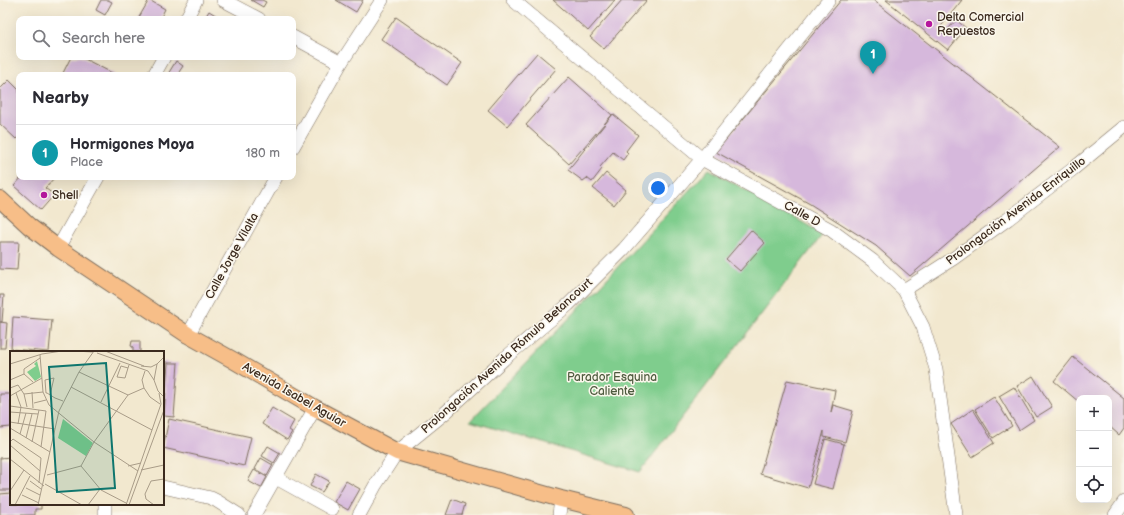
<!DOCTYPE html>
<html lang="en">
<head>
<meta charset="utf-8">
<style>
  body { margin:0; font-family:"Balsamiq Sans",sans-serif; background:#f2f2f3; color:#2b2b33 }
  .controls { position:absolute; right:12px; bottom:12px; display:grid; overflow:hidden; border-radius:8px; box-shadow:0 4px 16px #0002 }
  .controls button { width:36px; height:36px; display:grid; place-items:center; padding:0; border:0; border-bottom:1px solid #e1e1e2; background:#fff; color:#2b2b33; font:20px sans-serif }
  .you { position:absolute; left:658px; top:188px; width:14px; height:14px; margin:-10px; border:3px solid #fff; border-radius:50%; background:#1a73e8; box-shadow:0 0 0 6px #1a73e833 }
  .badge { display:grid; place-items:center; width:26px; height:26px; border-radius:50%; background:#b5179e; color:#fff; font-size:13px; font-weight:700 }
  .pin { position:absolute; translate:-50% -33px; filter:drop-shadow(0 1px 2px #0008) }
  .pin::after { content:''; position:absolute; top:21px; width:14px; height:12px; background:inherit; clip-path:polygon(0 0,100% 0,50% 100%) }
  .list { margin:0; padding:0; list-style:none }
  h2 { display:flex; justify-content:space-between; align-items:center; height:52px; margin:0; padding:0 16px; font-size:17px }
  h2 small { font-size:13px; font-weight:400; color:#7c7c81 }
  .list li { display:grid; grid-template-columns:26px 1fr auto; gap:12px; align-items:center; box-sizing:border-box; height:56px; padding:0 16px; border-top:1px solid #e1e1e2 }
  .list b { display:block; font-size:15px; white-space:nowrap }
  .list p { margin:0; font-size:13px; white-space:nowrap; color:#7c7c81 }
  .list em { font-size:13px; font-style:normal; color:#7c7c81 }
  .icon { flex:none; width:22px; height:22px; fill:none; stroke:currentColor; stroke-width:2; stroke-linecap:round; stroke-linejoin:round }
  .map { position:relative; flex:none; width:1124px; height:515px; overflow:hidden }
  .search { position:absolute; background:#fff; box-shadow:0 4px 16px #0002; left:16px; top:16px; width:280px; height:44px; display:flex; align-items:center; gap:10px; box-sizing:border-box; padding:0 14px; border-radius:8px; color:#7c7c81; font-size:15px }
  .panel { position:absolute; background:#fff; box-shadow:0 4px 16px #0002; left:16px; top:72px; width:280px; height:108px; border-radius:8px }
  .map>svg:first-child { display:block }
  .green { fill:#7fcd8d; stroke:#5d7c56 }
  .building { fill:#d6b8dc }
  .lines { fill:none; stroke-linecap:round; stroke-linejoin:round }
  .minor-casing { stroke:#7b6c5c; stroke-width:14 }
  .major-casing { stroke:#7b6c5c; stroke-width:18 }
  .minor { stroke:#fff; stroke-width:13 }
  .major { stroke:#f7be88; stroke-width:16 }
  .poi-dot { fill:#b5179e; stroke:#fbf7ec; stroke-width:1.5 }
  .labels { text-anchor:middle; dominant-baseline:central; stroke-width:3; stroke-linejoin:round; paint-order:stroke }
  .poi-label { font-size:12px; fill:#3b2a1e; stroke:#fbf7ec; text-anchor:start }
  .street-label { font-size:12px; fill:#3b2a1e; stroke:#fbf7ec }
  .park-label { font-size:12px; fill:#4f5b3f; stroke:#fbf7ec }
  .inset-road { fill:none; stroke:#a99c88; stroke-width:1 }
  .view { fill:#0f766e; fill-opacity:0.15; stroke:#0f766e; stroke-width:2 }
  .inset-edge { fill:none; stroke:#3b2a1e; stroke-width:2 }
</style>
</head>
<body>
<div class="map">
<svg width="1124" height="515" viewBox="0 0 1124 515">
  <rect width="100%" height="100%" fill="#fbf7ec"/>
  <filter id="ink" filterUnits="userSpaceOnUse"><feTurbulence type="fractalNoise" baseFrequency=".025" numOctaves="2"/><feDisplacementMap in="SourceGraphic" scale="8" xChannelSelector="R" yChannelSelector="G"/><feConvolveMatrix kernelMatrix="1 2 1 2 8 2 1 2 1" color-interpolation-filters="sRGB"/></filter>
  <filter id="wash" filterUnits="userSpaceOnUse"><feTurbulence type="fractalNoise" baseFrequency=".012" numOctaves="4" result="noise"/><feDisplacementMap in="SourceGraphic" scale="16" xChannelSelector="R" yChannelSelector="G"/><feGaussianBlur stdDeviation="0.9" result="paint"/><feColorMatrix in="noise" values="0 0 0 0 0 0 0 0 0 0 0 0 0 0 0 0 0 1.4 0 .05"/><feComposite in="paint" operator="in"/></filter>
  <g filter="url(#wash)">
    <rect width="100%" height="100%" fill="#f2e8cf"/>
    <!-- green -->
    <polygon class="green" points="709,169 823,234 640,472 470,421 587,300"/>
    <g id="blocks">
      <!-- building -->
      <g class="building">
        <polygon points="101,0 108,0 112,2 105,15 96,10"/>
        <polygon points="149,0 165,9 160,19 138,19"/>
        <polygon points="251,0 262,0 266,2 263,7"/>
        <polygon points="336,0 363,0 356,12"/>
        <polygon points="553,0 615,0 588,31"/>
        <polygon points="622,0 647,0 604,49 590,37"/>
        <polygon points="841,0 873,0 1060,147 910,276 876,246 810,204 716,152"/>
        <polygon points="886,0 962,0 938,30 944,34 956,20 966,28 948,50"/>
        <polygon points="209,11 222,19 204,19"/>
        <polygon points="396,17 462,63 447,85 381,39"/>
        <polygon points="537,53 556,69 507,126 488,110"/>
        <polygon points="71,57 81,57 116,75 62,75"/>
        <polygon points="176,61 183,66 177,75 170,75 168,74"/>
        <polygon points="569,77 612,115 569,164 526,125"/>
        <polygon points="9,80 19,90 19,136 16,139 0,124 0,89"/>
        <polygon points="613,114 638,135 626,151 628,153 623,160 613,152 600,167 602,169 592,182 587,178 583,181 568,170"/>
        <polygon points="606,173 626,190 614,205 593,188"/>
        <polygon points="22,177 32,177 33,178 34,177 55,177 45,188 54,195 41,210 14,186"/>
        <polygon points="751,230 765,243 740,271 726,259"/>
        <polygon points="0,242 19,242 17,270 0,269"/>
        <polygon points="0,295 4,295 2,322 0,322"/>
        <polygon points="13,317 52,320 49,352 11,349"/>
        <polygon points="0,322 7,323 5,348 0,348"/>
        <polygon points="132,341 140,341 140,352 133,352 133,347 131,346"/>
        <polygon points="1073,357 1124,398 1124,428 1119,435 1109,426 1109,398 1079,398 1079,402 1054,381"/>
        <polygon points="163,362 167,362 164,402 163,402"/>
        <polygon points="168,363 178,363 174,417 164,416"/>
        <polygon points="1033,376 1052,407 1036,417 1017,386"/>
        <polygon points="787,380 835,390 831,412 833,405 853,411 845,442 824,437 824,431 808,488 760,474"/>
        <polygon points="1014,387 1034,420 1019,430 999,396"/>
        <polygon points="0,394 11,394 11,427 0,428"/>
        <polygon points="994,397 1012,426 993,438 975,409"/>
        <polygon points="272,408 294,421 289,430 292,432 287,440 262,424"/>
        <polygon points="973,409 994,443 972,457 951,424"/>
        <polygon points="169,419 251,437 244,466 163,448"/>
        <polygon points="825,439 844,444 833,489 813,484"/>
        <polygon points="268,446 280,453 274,463 262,456"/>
        <polygon points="11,457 11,490 0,490 0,458"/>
        <polygon points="261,458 273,465 267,476 255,469"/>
        <polygon points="254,470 267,477 261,488 248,481"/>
        <polygon points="316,474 329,481 322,492 310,486"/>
        <polygon points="346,481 360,489 348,510 334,502"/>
        <polygon points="11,493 11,504 41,504 41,509 35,509 35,515 0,515 0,494"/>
        <polygon points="452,499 465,504 462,515 446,515"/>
      </g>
    </g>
  </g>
  <g filter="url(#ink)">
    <use href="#blocks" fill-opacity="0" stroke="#7b6c5c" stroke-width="1"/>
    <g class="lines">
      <!-- minor casing -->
      <g class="minor-casing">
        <g id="minor">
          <polyline points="223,0 259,19"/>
          <polyline points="513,0 702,159 831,230 873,261 904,290 923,327 936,369 956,515"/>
          <polyline points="186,19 196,0"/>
          <polyline points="293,37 341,63"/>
          <polyline points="154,75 164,57"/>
          <polyline points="293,147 341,63 382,0"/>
          <polyline points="58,248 98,177"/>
          <polyline points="904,290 954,258 1008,219 1073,169 1124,127"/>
          <polyline points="188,335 276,177"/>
          <polyline points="276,478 332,509"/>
          <polyline points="163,487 211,498 217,501 239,515"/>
          <polyline points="105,504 105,515"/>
          <polyline points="254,515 315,408"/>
          <polyline points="359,515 375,486 397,452 445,413 505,358 568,305 624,249 702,159 829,0"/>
          <polyline points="559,515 561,499"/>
          <polyline points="1115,515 1124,502"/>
        </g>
      </g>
      <!-- major casing -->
      <g class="major-casing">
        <polyline id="major" points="0,199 29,226 58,248 188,335 233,360 315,408 397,452 561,499 626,515"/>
      </g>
      <!-- minor -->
      <use href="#minor" class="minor"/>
      <!-- major -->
      <use href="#major" class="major"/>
    </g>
  </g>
  <!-- markers -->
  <g class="poi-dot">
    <circle cx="929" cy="24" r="4"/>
    <circle cx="44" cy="195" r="4"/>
  </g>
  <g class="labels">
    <!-- poi labels -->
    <g class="poi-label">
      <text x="937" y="17">Delta Comercial<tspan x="937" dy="14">Repuestos</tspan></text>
      <text x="52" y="195">Shell</text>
    </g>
    <!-- street labels -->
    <g class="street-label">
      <text transform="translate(1016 211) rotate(-37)">Prolongación Avenida Enriquillo</text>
      <text transform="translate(802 214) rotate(29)">Calle D</text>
      <text transform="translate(232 256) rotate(-61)">Calle Jorge Vilalta</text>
      <text transform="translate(507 356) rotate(-42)">Prolongación Avenida Rómulo Betancourt</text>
      <text transform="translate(294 395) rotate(30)">Avenida Isabel Aguiar</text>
    </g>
    <!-- park labels -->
    <g class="park-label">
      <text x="612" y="377">Parador Esquina<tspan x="612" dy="14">Caliente</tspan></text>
    </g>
  </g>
  <!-- overview -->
  <g transform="translate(10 351)">
    <rect width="154" height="154" fill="#f2e8cf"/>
    <path d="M27 10 31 26 25 30 17 21 26 15 24 13ZM53 68 83 92 76 105 48 87Z" fill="#7fcd8d"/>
    <path class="inset-road" d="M64 0 83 1M95 0 134 15M87 2 138 20 144 29M30 4 33 41 39 54 84 91 128 120M154 6 147 13 144 29 148 40 154 46M0 13 32 3 52 0M131 15 141 16 147 13M118 17 111 15 107 26 115 27 118 17 119 14M135 20 132 29 134 37 140 46 150 53M69 21 118 44M14 23V18L30 7M0 29 14 23 23 31M61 36 142 79M0 37 8 34 14 43 17 56M22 41 23 57M6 42 11 56 8 73M14 43 33 41M40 44 44 27 35 29 36 42H37L45 47 53 50M0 45 32 27M91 51 110 12M24 52 36 49M0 55 36 60M0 61 28 63M0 71 45 78M0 77 40 101M10 83 16 62M16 87 22 63M0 91 3 88 31 107 29 132M22 91 29 59M0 94 30 120M31 96 36 60M0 108 34 135M71 115 91 139 116 152M118 115 131 112M131 119 154 114M37 124 71 115 84 91 118 44 134 37M20 130 31 138M35 133 72 154M16 137 30 144M0 140 14 119M12 144 29 152M5 154 20 125M28 154 49 60 69 21 84 0M78 154 90 138M116 154 151 53 149 42M119 154 154 59M144 154 136 148 135 143 141 130 154 128"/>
    <path class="view" d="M96 12 105 137 47 141 39 16Z"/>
    <rect width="154" height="154" class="inset-edge"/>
  </g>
</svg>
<div class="controls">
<button>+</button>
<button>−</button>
<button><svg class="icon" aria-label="locate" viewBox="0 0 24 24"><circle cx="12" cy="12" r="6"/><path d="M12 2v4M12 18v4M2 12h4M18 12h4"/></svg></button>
</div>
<div class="you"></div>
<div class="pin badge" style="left:873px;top:74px;background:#0f9aa8">1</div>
<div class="search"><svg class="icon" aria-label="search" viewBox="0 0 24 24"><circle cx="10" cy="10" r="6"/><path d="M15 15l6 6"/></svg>Search here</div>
<section class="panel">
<h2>Nearby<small></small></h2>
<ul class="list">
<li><span class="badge" style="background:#0f9aa8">1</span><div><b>Hormigones Moya</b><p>Place</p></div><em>180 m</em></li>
</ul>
</section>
</div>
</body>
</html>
